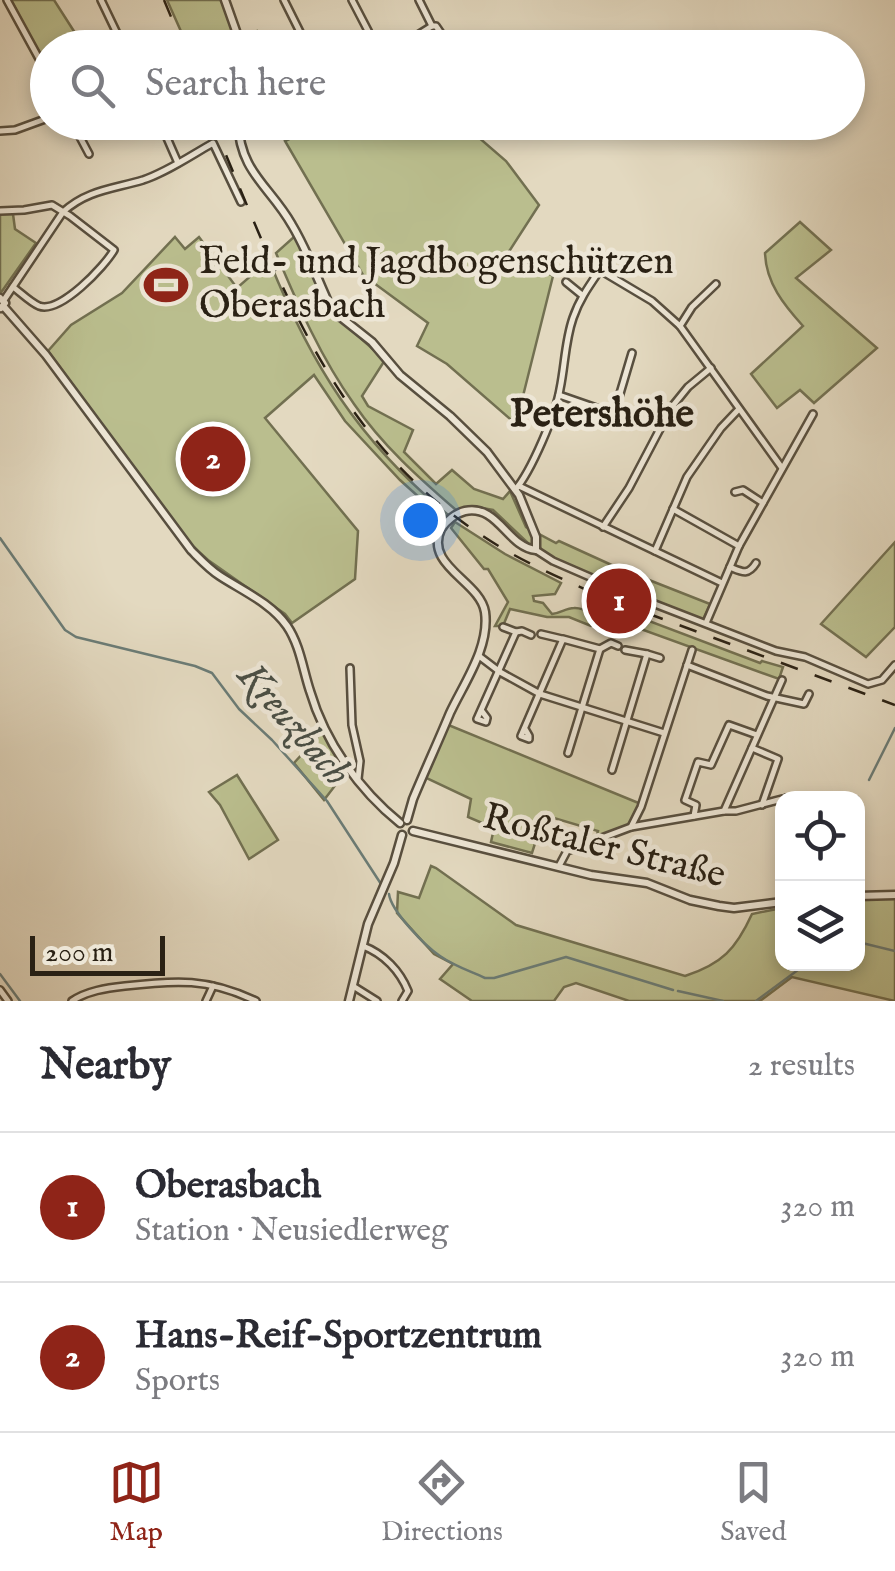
<!DOCTYPE html>
<html lang="en">
<head>
<meta charset="utf-8">
<style>
  body { margin:0; font-family:"IM FELL English",serif; background:#f2f2f3; color:#2b2b33 }
  .controls { position:absolute; right:30px; bottom:30px; display:grid; overflow:hidden; border-radius:20px; box-shadow:0 5px 15px #0003 }
  .controls button { width:90px; height:90px; display:grid; place-items:center; padding:0; border:0; border-bottom:2px solid #e1e1e2; background:#fff; color:#2b2b33; font:50px sans-serif }
  .scale { position:absolute; left:30px; bottom:25px; width:135px; box-sizing:border-box; padding-left:10px; border:5px solid #2a2114; border-top:0; font-size:28px; line-height:35px; white-space:nowrap; color:#2a2114; -webkit-text-stroke:8px #ede6d6; paint-order:stroke }
  .you { position:absolute; left:420px; top:520px; width:35px; height:35px; margin:-25px; border:8px solid #fff; border-radius:50%; background:#1a73e8; box-shadow:0 0 0 15px #1a73e833 }
  .badge { display:grid; place-items:center; width:65px; height:65px; border-radius:50%; background:#8f2418; color:#fff; font-size:32px; font-weight:700 }
  .pin { position:absolute; translate:-50% -50%; border:5px solid #fff; box-shadow:0 2px 10px #0006 }
  .list { margin:0; padding:0; list-style:none }
  h2 { display:flex; justify-content:space-between; align-items:center; height:130px; margin:0; padding:0 40px; font-size:42px }
  h2 small { font-size:32px; font-weight:400; color:#7c7c81 }
  .list li { display:grid; grid-template-columns:65px 1fr auto; gap:30px; align-items:center; box-sizing:border-box; height:150px; padding:0 40px; border-top:2px solid #e1e1e2 }
  .list b { display:block; font-size:38px; white-space:nowrap }
  .list p { margin:0; font-size:32px; white-space:nowrap; color:#7c7c81 }
  .list em { font-size:32px; font-style:normal; color:#7c7c81 }
  .icon { flex:none; width:55px; height:55px; fill:none; stroke:currentColor; stroke-width:2; stroke-linecap:round; stroke-linejoin:round }
  .map { position:relative; flex:none; width:895px; height:1001px; overflow:hidden }
  .search { position:absolute; background:#fff; box-shadow:0 5px 15px #0003; left:30px; right:30px; top:30px; height:110px; display:flex; align-items:center; gap:25px; box-sizing:border-box; padding:0 35px; border-radius:55px; color:#7c7c81; font-size:38px }
  .sheet { height:430px; background:#fff }
  nav { display:flex; justify-content:space-around; align-items:center; box-sizing:border-box; height:140px; border-top:2px solid #e1e1e2; background:#fff; font-size:28px; color:#7c7c81 }
  nav a { display:grid; justify-items:center; gap:5px }
  nav .on { color:#8f2418 }
  .map>svg:first-child { display:block }
  .green { fill:#babe8e; stroke:#727051; stroke-width:2.5 }
  .lines { fill:none; stroke-linecap:round; stroke-linejoin:round }
  .stream { stroke:#6b7c76; stroke-width:2.5 }
  .minor-casing { stroke:#584f3f; stroke-width:10 }
  .tertiary-casing { stroke:#584f3f; stroke-width:11 }
  .minor { stroke:#ede6d6; stroke-width:5 }
  .tertiary { stroke:#ede6d6; stroke-width:6 }
  .rail { stroke:#2a2114; stroke-width:2.5; stroke-dasharray:18 18; stroke-linecap:butt }
  .labels { text-anchor:middle; dominant-baseline:central; stroke-width:9; stroke-linejoin:round; paint-order:stroke }
  .poi-label { font-size:38px; fill:#2a2114; stroke:#ede6d6; text-anchor:start }
  .street-label { font-size:38px; fill:#2a2114; stroke:#ede6d6 }
  .neighbourhood-label { font-size:40px; font-weight:bold; fill:#2a2114; stroke:#ede6d6 }
  .water-label { font-size:40px; font-style:italic; fill:#4a4f45; stroke:#ede6d6 }
</style>
</head>
<body>
<div class="map">
<svg width="895" height="1001" viewBox="0 0 895 1001">
  <rect width="100%" height="100%" fill="#e3d9c0"/>
  <filter id="stains"><feTurbulence type="fractalNoise" baseFrequency=".002" numOctaves="4"/><feColorMatrix values="0 0 0 0 .2 0 0 0 0 .09 0 0 0 0 .02 0 0 0 .5 -.17"/></filter>
  <radialGradient id="worn" r=".72"><stop offset=".6" stop-color="#630" stop-opacity="0"/><stop offset="1" stop-color="#630" stop-opacity=".3"/></radialGradient>
  <!-- green -->
  <g class="green">
    <polygon points="11,0 54,0 77,36 60,47 48,48 47,54 41,58"/>
    <polygon points="167,0 221,0 235,37 257,31 260,47 188,47"/>
    <polygon points="326,122 462,123 506,161 539,205 508,253 553,276 516,424 447,364 417,346 428,323 363,275 285,141"/>
    <polygon points="0,214 13,214 15,229 36,243 0,294"/>
    <path d="M800 222 831 250 796 278 877 348 814 403 800 390 777 408 751 374 803 326C784 305 766 283 765 253Z"/>
    <path d="M295 236 328 309 385 360 362 396 368 406 413 430 404 452 436 484 452 470 474 489 503 499 510 491 526 527 556 543 559 541 616 567 710 604 701 624 613 591 614 585 549 556 530 545 493 510 477 507 456 510C419 478 382 445 354 404 321 358 298 305 276 253Z"/>
    <path d="M175 237 185 249 199 237 237 288 269 260C311 365 359 441 447 514L443 519 400 480 345 421 314 375 265 418 358 531 355 579 292 623 285 614 208 560 188 542 48 351 71 325 122 293Z"/>
    <path d="M455 522 505 554 561 583 555 594 533 596 534 601 543 603 552 614C561 613 566 608 574 608 582 607 594 614 602 617L607 605 760 663 762 661 783 667 779 679 616 620 591 626 569 617H547L510 609 503 626H495L508 602 488 569H484L451 528Z"/>
    <polygon points="895,542 895,627 866,657 821,624"/>
    <polygon points="446,724 641,804 629,830 595,841 598,831 544,815 532,853 491,842 494,828 468,817 471,799 422,776"/>
    <polygon points="324,730 347,770 324,800 294,763"/>
    <polygon points="237,775 278,840 249,859 220,805 209,792"/>
    <path d="M431 866 436 868 516 925 685 976C722 964 736 949 752 914L782 908V964H858V899L895 898V1001L792 977 760 1001H629L576 983 564 987 554 1001H472L440 979 453 964 434 954 397 913 398 892 419 898Z"/>
  </g>
  <g class="lines">
    <!-- stream -->
    <g class="stream">
      <polyline points="0,538 65,630 76,637 195,666 212,673 239,709 272,740 327,801 381,884"/>
      <polyline points="869,780 895,728"/>
      <polyline points="857,798 858,797"/>
      <path d="M389 894C391 911 425 946 440 956 454 966 470 971 485 978H494L566 957 673 990"/>
      <polyline points="858,942 895,951"/>
      <polyline points="0,974 20,1001"/>
      <polyline points="678,991 723,1001"/>
      <polyline points="756,1001 806,964"/>
    </g>
    <!-- minor casing -->
    <g class="minor-casing">
      <g id="minor">
        <polyline points="7,0 48,75"/>
        <polyline points="101,0 124,48"/>
        <polyline points="284,0 308,48"/>
        <polyline points="352,0 377,48"/>
        <polyline points="419,0 432,26 436,26 449,45"/>
        <polyline points="397,48 432,26"/>
        <polyline points="72,122 89,154"/>
        <polyline points="160,122 178,163"/>
        <polyline points="0,131 15,130 48,118"/>
        <path d="M0 211 24 210 52 205 70 216 114 250C105 266 60 314 39 306 30 302 20 292 13 287"/>
        <polyline points="566,282 582,295"/>
        <path d="M4 300 63 212C87 190 113 189 143 180 167 172 190 156 213 143L241 202"/>
        <polyline points="680,326 692,307 716,284"/>
        <polyline points="559,395 608,412 616,407 632,353"/>
        <polyline points="519,486 722,583"/>
        <path d="M515 490C531 472 556 413 560 389 565 365 565 341 573 318 579 300 589 286 600 270L652 301 680 326 782 468"/>
        <polyline points="735,492 743,490 763,503"/>
        <polyline points="673,509 739,546"/>
        <polyline points="603,527 629,488 671,408 688,387 711,368"/>
        <polyline points="536,550 553,561 629,594 776,651 805,657 868,684 882,680 895,665"/>
        <polyline points="655,551 687,477 721,428 739,409"/>
        <path d="M730 567C742 572 748 576 756 563"/>
        <polyline points="706,623 739,546 813,414"/>
        <polyline points="516,632 522,631 531,635"/>
        <polyline points="541,634 562,639"/>
        <polyline points="600,649 611,643 618,646"/>
        <polyline points="647,654 660,658"/>
        <polyline points="479,656 500,672 540,694 664,733"/>
        <polyline points="687,665 767,696 804,704 809,694"/>
        <polyline points="350,668 352,725 360,761 358,779"/>
        <polyline points="481,710 487,718 486,722 477,719 516,632 503,627"/>
        <polyline points="525,729 529,736 529,739 521,736 563,639 600,649 568,753"/>
        <polyline points="752,748 778,759 762,805"/>
        <polyline points="612,770 647,654 625,650"/>
        <polyline points="786,798 788,798"/>
        <polyline points="724,811 736,811 782,799"/>
        <polyline points="694,816 696,805 685,800 698,762 711,765 729,725 757,735"/>
        <polyline points="631,827 641,807 692,650"/>
        <polyline points="559,866 567,851 631,827 724,811 782,680"/>
        <path d="M363 946C384 954 400 971 408 991L402 1001"/>
        <polyline points="353,986 377,1001"/>
        <polyline points="0,990 8,1001"/>
        <path d="M72 1001C87 991 106 988 125 986 176 980 208 978 256 1001"/>
        <polyline points="206,1001 213,986"/>
      </g>
    </g>
    <!-- tertiary casing -->
    <g class="tertiary-casing">
      <g id="tertiary">
        <polyline points="225,0 236,31 238,48"/>
        <path d="M238 122C240 173 270 186 292 225 307 250 317 278 329 304L338 315 372 342 400 375 450 416 487 452 519 495 536 537V550C507 547 498 504 465 511 456 513 446 521 441 529 424 566 480 581 485 612 490 647 464 683 450 713 438 742 425 770 413 799L407 820"/>
        <polyline points="0,298 5,303 1,308"/>
        <path d="M4 307 46 355 191 550C200 559 209 569 220 576 243 591 271 603 287 626 300 645 303 670 310 691 325 742 359 790 400 823"/>
        <polyline points="413,831 591,875 647,883 690,900 719,906 734,908 782,902"/>
        <polyline points="858,896 895,895"/>
        <polyline points="349,1001 368,924 394,863 402,835"/>
      </g>
    </g>
    <!-- minor -->
    <use href="#minor" class="minor"/>
    <!-- tertiary -->
    <use href="#tertiary" class="tertiary"/>
    <!-- rail -->
    <g class="rail">
      <polyline points="164,0 184,48"/>
      <path d="M212 122C282 285 331 440 489 540 523 562 560 578 598 595L895 705"/>
    </g>
  </g>
  <!-- icons -->
  <defs>
    <g id="stadium-bare" transform="scale(3.45)"><path d="M0-5a6.5 5 0 1 0 0 10a6.5 5 0 1 0 0-10ZM-3.5-1.8h7v3.6h-7Z" fill="#8f2418" stroke="#ede6d6" stroke-width="2.5" paint-order="stroke"/></g>
  </defs>
  <g fill-rule="evenodd">
    <use href="#stadium-bare" x="166" y="285"/>
  </g>
  <g class="labels">
    <!-- poi labels -->
    <g class="poi-label">
      <text x="199" y="263">Feld- und Jagdbogenschützen<tspan x="199" dy="44">Oberasbach</tspan></text>
    </g>
    <!-- street labels -->
    <g class="street-label">
      <text transform="translate(604 847) rotate(14)">Roßtaler Straße</text>
    </g>
    <!-- neighbourhood labels -->
    <g class="neighbourhood-label">
      <text x="602" y="415">Petershöhe</text>
    </g>
    <!-- water labels -->
    <g class="water-label">
      <text transform="translate(293 725) rotate(49)">Kreuzbach</text>
    </g>
  </g>
  <rect width="100%" height="100%" filter="url(#stains)"/>
  <rect width="100%" height="100%" fill="url(#worn)"/>
</svg>
<div class="controls">
<button><svg class="icon" aria-label="locate" viewBox="0 0 24 24"><circle cx="12" cy="12" r="6"/><path d="M12 2v4M12 18v4M2 12h4M18 12h4"/></svg></button>
<button><svg class="icon" aria-label="layers" viewBox="0 0 24 24"><path d="M12 4l9 5-9 5-9-5zM3 14l9 5 9-5"/></svg></button>
</div>
<div class="scale">200 m</div>
<div class="you"></div>
<div class="pin badge" style="left:619px;top:601px">1</div>
<div class="pin badge" style="left:213px;top:459px">2</div>
<div class="search"><svg class="icon" aria-label="search" viewBox="0 0 24 24"><circle cx="10" cy="10" r="6"/><path d="M15 15l6 6"/></svg>Search here</div>
</div>
<section class="sheet">
<h2>Nearby<small>2 results</small></h2>
<ul class="list">
<li><span class="badge">1</span><div><b>Oberasbach</b><p>Station · Neusiedlerweg</p></div><em>320 m</em></li>
<li><span class="badge">2</span><div><b>Hans-Reif-Sportzentrum</b><p>Sports</p></div><em>320 m</em></li>
</ul>
</section>
<nav>
<a class="on"><svg class="icon" aria-label="map" viewBox="0 0 24 24"><path d="M3 6l6-2 6 2 6-2v14l-6 2-6-2-6 2zM9 4v14M15 6v14"/></svg>Map</a>
<a><svg class="icon" aria-label="directions" viewBox="0 0 24 24"><path d="M12 3l9 9-9 9-9-9zM9 14v-3h6M13 9l2 2-2 2"/></svg>Directions</a>
<a><svg class="icon" aria-label="saved" viewBox="0 0 24 24"><path d="M7 4h10v16l-5-4-5 4z"/></svg>Saved</a>
</nav>
</body>
</html>
